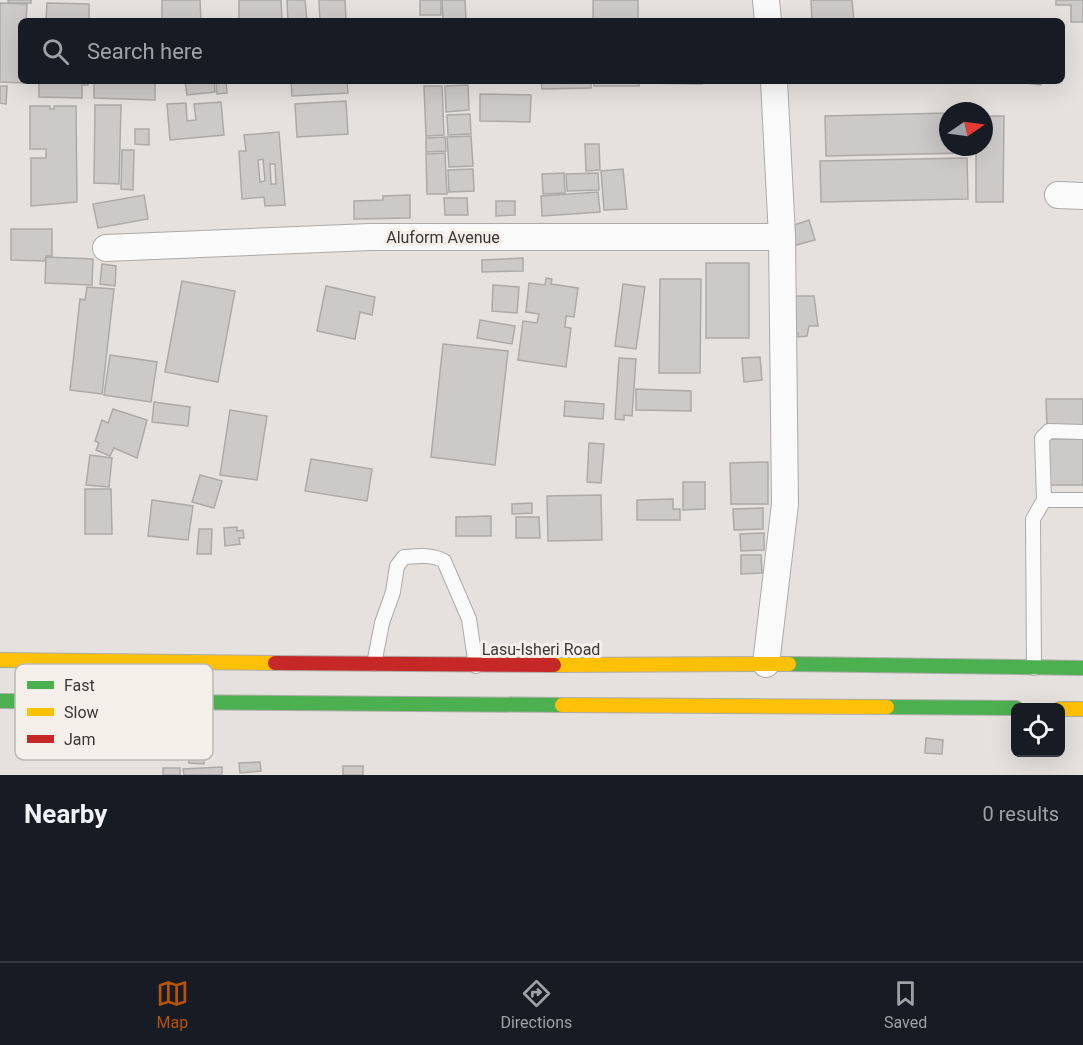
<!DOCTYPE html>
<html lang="en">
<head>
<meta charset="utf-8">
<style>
  body { margin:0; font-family:Roboto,sans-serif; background:#242831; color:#f1f3f6 }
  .controls { position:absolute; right:18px; bottom:18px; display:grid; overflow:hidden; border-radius:9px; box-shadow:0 6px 24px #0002 }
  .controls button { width:54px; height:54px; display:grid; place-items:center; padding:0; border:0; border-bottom:2px solid #363941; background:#171b24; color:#f1f3f6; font:30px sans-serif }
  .compass { position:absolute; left:939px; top:102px; width:54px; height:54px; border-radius:50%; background:#171b24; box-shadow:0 6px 24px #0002; rotate:77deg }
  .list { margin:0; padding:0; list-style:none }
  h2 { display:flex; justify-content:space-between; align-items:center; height:78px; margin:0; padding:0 24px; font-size:26px }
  h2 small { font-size:20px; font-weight:400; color:#9ea1a6 }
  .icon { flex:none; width:33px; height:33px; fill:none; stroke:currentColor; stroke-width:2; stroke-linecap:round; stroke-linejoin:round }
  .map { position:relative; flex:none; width:1083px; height:775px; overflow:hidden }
  .search { position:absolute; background:#171b24; box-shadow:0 6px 24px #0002; left:18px; right:18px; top:18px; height:66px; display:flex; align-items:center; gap:15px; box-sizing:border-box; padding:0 21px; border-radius:9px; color:#9ea1a6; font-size:22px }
  .sheet { height:186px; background:#171b24 }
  nav { display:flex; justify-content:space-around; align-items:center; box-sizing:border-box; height:84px; border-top:2px solid #363941; background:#171b24; font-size:16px; color:#9ea1a6 }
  nav a { display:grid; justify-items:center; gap:3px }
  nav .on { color:#b45309 }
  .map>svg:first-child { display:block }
  .building { fill:#cccac8; stroke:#acaaa8; stroke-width:1.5; fill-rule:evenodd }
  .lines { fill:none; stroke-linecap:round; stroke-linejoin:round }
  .lane-casing { stroke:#adaba9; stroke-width:16 }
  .street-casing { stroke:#adaba9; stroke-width:28 }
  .fast-casing { stroke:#adaba9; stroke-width:16 }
  .slow-casing { stroke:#adaba9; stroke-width:16 }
  .jam-casing { stroke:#adaba9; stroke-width:16 }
  .lane { stroke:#fbfafa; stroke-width:14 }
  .street { stroke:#fbfafa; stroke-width:26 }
  .fast { stroke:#4caf50; stroke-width:14 }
  .slow { stroke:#ffc107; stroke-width:14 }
  .jam { stroke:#c62828; stroke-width:14 }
  .labels { text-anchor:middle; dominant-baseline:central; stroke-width:6; stroke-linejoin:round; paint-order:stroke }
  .street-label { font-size:16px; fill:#3a3836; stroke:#f4efe8 }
  .key { fill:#f4efe8; stroke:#bcb8b3; stroke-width:1.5 }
  .key-label { font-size:16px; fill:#3a3836 }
</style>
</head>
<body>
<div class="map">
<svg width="1083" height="775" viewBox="0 0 1083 775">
  <rect width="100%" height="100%" fill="#e4e1de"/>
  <!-- building -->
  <g class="building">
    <rect x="8" y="0" width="23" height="3"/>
    <polygon points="162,0 200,0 201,21 162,21"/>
    <polygon points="239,0 281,0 282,21 239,21"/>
    <polygon points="287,0 305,0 307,21 288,21"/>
    <polygon points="319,0 345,0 346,21 320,21"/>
    <rect x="420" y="0" width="21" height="15"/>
    <polygon points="442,0 465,0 466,21 443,21"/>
    <rect x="593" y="0" width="45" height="21"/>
    <polygon points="811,0 852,0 854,21 812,21"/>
    <polygon points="1056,0 1083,0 1083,22 1071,22 1071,5 1056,5"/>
    <polygon points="0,3 27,4 26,21 21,21 21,81 24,83 0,82"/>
    <polygon points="47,3 89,4 89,21 46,21"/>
    <polygon points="39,81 88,81 88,85 82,85 82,98 39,97"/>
    <polygon points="94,81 155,81 155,100 94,98"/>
    <polygon points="185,81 214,81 215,92 187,95"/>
    <polygon points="216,81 226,81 227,93 217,94"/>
    <polygon points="291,81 347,81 348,93 292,96"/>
    <polygon points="541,81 591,81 591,88 542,89"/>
    <rect x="594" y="81" width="45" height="5"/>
    <polygon points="643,81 702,81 702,84 643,83"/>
    <polygon points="1011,81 1041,81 1041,85"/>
    <polygon points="468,85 469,110 446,112 445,86"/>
    <polygon points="0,86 7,86 6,104 0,103"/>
    <polygon points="424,86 442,86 444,135 426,136"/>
    <polygon points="480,94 531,95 530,122 480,121"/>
    <polygon points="346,101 348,134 297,137 295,104"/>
    <polygon points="221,102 224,135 170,140 167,104 186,103 187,121 196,120 194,104"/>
    <polygon points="95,105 121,105 119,184 94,183"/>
    <polygon points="30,106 50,106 50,109 54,109 54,106 76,106 77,202 31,206 31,158 46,158 46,149 30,149"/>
    <polygon points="948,113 948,147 964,147 964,153 826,156 825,116"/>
    <polygon points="470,114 471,134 448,135 447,115"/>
    <polygon points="984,116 1004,116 1003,202 976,202 976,147 984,147"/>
    <polygon points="135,129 149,129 149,145 135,144"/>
    <path d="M279 132 285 205 265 206 264 197 242 199 239 151H246L244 135ZM263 159 265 181 260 182 258 160ZM270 164H275L276 184H271Z"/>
    <polygon points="471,136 473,166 449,167 447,137"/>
    <polygon points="445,137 446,151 426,152 426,138"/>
    <polygon points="585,144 599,144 600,170 586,171"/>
    <polygon points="122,150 134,150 133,190 121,189"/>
    <polygon points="445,153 447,194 427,194 426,154"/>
    <polygon points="967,158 968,199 821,202 820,161"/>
    <polygon points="473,169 474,191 449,192 448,170"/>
    <polygon points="623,169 627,209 604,210 601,171"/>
    <polygon points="564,173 565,193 543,194 542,174"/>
    <polygon points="598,173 599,190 567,191 566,174"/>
    <polygon points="598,192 600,212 542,216 541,196"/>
    <polygon points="144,195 148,219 98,228 93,204"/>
    <polygon points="410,195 410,218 354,219 354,201 383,200 383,196"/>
    <polygon points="444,198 467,198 468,215 445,215"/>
    <polygon points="496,201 515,201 515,215 496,216"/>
    <polygon points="809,220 815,240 796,245 791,226"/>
    <polygon points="11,229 52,229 52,256 46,256 45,261 11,260"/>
    <polygon points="46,257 93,259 92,285 45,283"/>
    <polygon points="523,258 523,271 482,272 482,260"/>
    <rect x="706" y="263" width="43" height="75"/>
    <polygon points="102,264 116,266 115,286 100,284"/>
    <polygon points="546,278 552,279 551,284 578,288 574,317 566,316 565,327 571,328 566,367 518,360 523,321 537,323 539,314 526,312 529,283 545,285"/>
    <polygon points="660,279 701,279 700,373 659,373"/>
    <polygon points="182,281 235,291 218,382 165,372"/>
    <polygon points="623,284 645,287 636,349 615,346"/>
    <polygon points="493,285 519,287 517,313 492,311"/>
    <polygon points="326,286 375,297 372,315 360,312 355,339 317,331"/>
    <polygon points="87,287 114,289 102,394 70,390 80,299 85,300"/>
    <polygon points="792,296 814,296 818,326 809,326 807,336 798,337 798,333 793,332"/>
    <polygon points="480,320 515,326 512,344 477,338"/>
    <polygon points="443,344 508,351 495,465 431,457"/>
    <polygon points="110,355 157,362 151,402 104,395"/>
    <polygon points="760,357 762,380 744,382 742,358"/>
    <polygon points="619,358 636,359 632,416 624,415 624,420 615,419"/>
    <polygon points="636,389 691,391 691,411 636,410"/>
    <polygon points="1046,399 1083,399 1083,427 1047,428"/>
    <polygon points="565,401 604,404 603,419 564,416"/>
    <polygon points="154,402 190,407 188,426 152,422"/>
    <polygon points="113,409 147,420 137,458 114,448 110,456 96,450 99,443 95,441 102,420 108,423"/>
    <polygon points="230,410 267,416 257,480 220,475"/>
    <polygon points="1046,439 1083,439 1083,485 1047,485"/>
    <polygon points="589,443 604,444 601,483 587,482"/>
    <polygon points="90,455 112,458 109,487 86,485"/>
    <polygon points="311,459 372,469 367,501 305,491"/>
    <polygon points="768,462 768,504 731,504 730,463"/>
    <polygon points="200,475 222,481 214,508 192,502"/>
    <polygon points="683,482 705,482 705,509 683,510"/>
    <polygon points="85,489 111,489 112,534 85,534"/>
    <polygon points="601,495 602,540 548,541 547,496"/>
    <polygon points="673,499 673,509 680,509 680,520 637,520 637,500"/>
    <polygon points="152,500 193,506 188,540 148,536"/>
    <polygon points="532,503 532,513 512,514 512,504"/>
    <polygon points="763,508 763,529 734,530 733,509"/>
    <polygon points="491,516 491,536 456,536 456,517"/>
    <polygon points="516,517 539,517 540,538 516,538"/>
    <polygon points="237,527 237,531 243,530 244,538 239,538 240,544 225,546 224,528"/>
    <polygon points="199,529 212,529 211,554 197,554"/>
    <polygon points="764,533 764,550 741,551 740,534"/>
    <polygon points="741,555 761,555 762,573 741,574"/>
    <polygon points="926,738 943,740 942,754 925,753"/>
    <polygon points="189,752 204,752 204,764 189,763"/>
    <polygon points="260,762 261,771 240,773 239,763"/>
    <rect x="343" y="766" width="20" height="9"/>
    <polygon points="222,767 222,775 184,775 183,769"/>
    <rect x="163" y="768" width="17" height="7"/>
  </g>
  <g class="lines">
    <!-- lane casing -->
    <g class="lane-casing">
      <g id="lane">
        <polyline points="1044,500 1083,500"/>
        <path d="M374 664 382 623 393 592 397 566 404 557C418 556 432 554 444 561L469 619 476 666"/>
        <polyline points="1034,668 1033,519 1044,500 1042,438 1049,431 1083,432"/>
      </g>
    </g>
    <!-- street casing -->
    <g class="street-casing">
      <g id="street">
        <polyline points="766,0 768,21"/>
        <polyline points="1058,195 1083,196"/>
        <polyline points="106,248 370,237 782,237"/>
        <polyline points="766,664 785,504 782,237 774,81"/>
      </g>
    </g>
    <!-- fast casing -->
    <g class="fast-casing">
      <g id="fast">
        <polyline points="789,664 1083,668"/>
        <polyline points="0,701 562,705"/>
        <polyline points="887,707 1016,708"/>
      </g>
    </g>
    <!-- slow casing -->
    <g class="slow-casing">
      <g id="slow">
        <polyline points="0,660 275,663"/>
        <polyline points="554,665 789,664"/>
        <polyline points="562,705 887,707"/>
        <polyline points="1060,709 1083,709"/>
      </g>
    </g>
    <!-- jam casing -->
    <g class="jam-casing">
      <polyline id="jam" points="275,663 554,665"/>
    </g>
    <!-- lane -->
    <use href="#lane" class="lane"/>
    <!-- street -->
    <use href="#street" class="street"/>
    <!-- fast -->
    <use href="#fast" class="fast"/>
    <!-- slow -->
    <use href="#slow" class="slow"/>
    <!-- jam -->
    <use href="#jam" class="jam"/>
  </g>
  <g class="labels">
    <!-- street labels -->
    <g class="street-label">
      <text x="443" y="237">Aluform Avenue</text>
      <text x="541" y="649">Lasu-Isheri Road</text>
    </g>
  </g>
  <!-- legend -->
  <rect x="15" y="664" width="198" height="96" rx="9" class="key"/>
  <rect x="27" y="681" width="27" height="8" fill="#4caf50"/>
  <rect x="27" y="708" width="27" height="8" fill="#ffc107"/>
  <rect x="27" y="735" width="27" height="8" fill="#c62828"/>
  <g class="key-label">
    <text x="64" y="691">Fast</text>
    <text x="64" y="718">Slow</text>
    <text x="64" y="745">Jam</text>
  </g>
</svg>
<div class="controls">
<button><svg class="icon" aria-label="locate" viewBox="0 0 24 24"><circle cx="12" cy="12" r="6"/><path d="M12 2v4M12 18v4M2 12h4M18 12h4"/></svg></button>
</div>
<svg class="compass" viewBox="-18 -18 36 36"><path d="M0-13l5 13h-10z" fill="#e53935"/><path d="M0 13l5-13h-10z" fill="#9ea1a6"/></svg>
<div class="search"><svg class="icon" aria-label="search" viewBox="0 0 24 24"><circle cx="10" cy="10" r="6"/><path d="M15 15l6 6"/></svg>Search here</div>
</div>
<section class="sheet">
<h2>Nearby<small>0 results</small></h2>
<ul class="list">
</ul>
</section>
<nav>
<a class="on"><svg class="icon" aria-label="map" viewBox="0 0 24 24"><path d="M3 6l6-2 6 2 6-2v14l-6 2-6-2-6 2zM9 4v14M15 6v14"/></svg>Map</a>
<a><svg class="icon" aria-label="directions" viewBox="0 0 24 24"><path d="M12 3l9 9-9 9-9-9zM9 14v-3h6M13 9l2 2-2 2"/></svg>Directions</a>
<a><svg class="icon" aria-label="saved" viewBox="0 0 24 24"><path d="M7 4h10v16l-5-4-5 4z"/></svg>Saved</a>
</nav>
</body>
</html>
